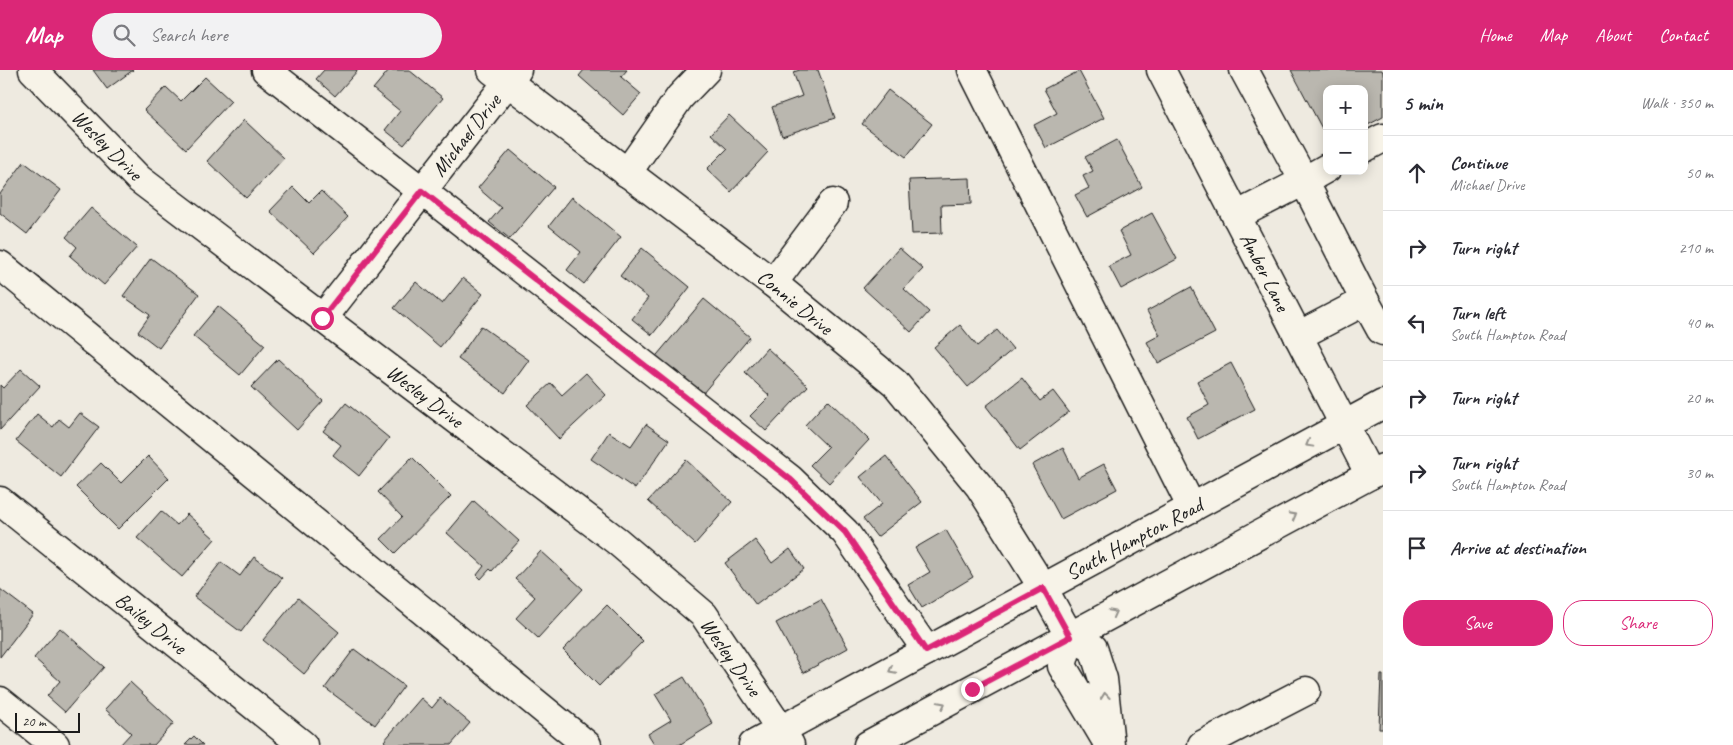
<!DOCTYPE html>
<html lang="en">
<head>
<meta charset="utf-8">
<style>
  body { margin:0; font-family:Caveat,sans-serif; background:#f2f2f3; color:#2b2b33 }
  .controls { position:absolute; right:15px; top:15px; display:grid; overflow:hidden; border-radius:10px; box-shadow:0 2px 12px #0003 }
  .controls button { width:45px; height:45px; display:grid; place-items:center; padding:0; border:0; border-bottom:1px solid #e1e1e2; background:#fff; color:#2b2b33; font:25px sans-serif }
  .scale { position:absolute; left:15px; bottom:12px; width:65px; box-sizing:border-box; padding-left:5px; border:2px solid #1c1c1c; border-top:0; font-size:14px; line-height:18px; white-space:nowrap; color:#1c1c1c; -webkit-text-stroke:4px #f7f3e8; paint-order:stroke }
  .stop { position:absolute; width:15px; height:15px; margin:-11px; border:4px solid #db2777; border-radius:50%; background:#fff }
  .stop.end { background:#db2777; border-color:#fff; box-shadow:0 1px 5px #0008 }
  .list { margin:0; padding:0; list-style:none }
  h2 { display:flex; justify-content:space-between; align-items:center; height:65px; margin:0; padding:0 20px; font-size:21px }
  h2 small { font-size:16px; font-weight:400; color:#7c7c81 }
  .list li { display:grid; grid-template-columns:32px 1fr auto; gap:15px; align-items:center; box-sizing:border-box; height:75px; padding:0 20px; border-top:1px solid #e1e1e2 }
  .list b { display:block; font-size:19px; white-space:nowrap }
  .list p { margin:0; font-size:16px; white-space:nowrap; color:#7c7c81 }
  .list em { font-size:16px; font-style:normal; color:#7c7c81 }
  .actions { display:flex; gap:10px; padding:15px 20px }
  .actions a { flex:1; padding:11px 0; border:1px solid #db2777; border-radius:20px; text-align:center; font-size:18px; color:#db2777 }
  .actions .main { background:#db2777; color:#fff }
  .icon { flex:none; width:28px; height:28px; fill:none; stroke:currentColor; stroke-width:2; stroke-linecap:round; stroke-linejoin:round }
  .map { position:relative; flex:none; width:1383px; height:675px; overflow:hidden }
  header { display:flex; align-items:center; gap:30px; box-sizing:border-box; height:70px; padding:0 25px; background:#db2777; color:#fff }
  header strong { font-size:24px }
  nav { display:flex; gap:28px; margin-inline-start:auto; font-size:18px }
  .search { width:350px; height:45px; background:#f2f2f3; display:flex; align-items:center; gap:12px; box-sizing:border-box; padding:0 18px; border-radius:28px; color:#7c7c81; font-size:19px }
  main { display:flex }
  aside { flex:1; background:#fff }
  .map>svg:first-child { display:block }
  .building { fill:#bab7af; stroke:#1c1c1c }
  .lines { fill:none; stroke-linecap:round; stroke-linejoin:round }
  .minor-casing { stroke:#1c1c1c; stroke-width:31 }
  .major-casing { stroke:#1c1c1c; stroke-width:31 }
  .minor { stroke:#f7f3e8; stroke-width:28 }
  .major { stroke:#f7f3e8; stroke-width:28 }
  .oneway { stroke:#94928c }
  .route { stroke:#db2777; stroke-width:6 }
  .labels { text-anchor:middle; dominant-baseline:central; stroke-width:4.5; stroke-linejoin:round; paint-order:stroke }
  .street-label { font-size:21px; fill:#1c1c1c; stroke:#f7f3e8 }
</style>
</head>
<body>
<header>
<strong>Map</strong>
<div class="search"><svg class="icon" aria-label="search" viewBox="0 0 24 24"><circle cx="10" cy="10" r="6"/><path d="M15 15l6 6"/></svg>Search here</div>
<nav><a>Home</a><a>Map</a><a>About</a><a>Contact</a></nav>
</header>
<main>
<div class="map">
<svg width="1383" height="675" viewBox="0 0 1383 675">
  <rect width="100%" height="100%" fill="#eeeae0"/>
  <filter id="ink" filterUnits="userSpaceOnUse"><feTurbulence type="fractalNoise" baseFrequency=".02" numOctaves="2"/><feDisplacementMap in="SourceGraphic" scale="10" xChannelSelector="R" yChannelSelector="G"/><feConvolveMatrix kernelMatrix="1 2 1 2 8 2 1 2 1" color-interpolation-filters="sRGB"/></filter>
  <g filter="url(#ink)">
    <!-- building -->
    <g class="building">
      <polygon points="93,0 133,0 107,19"/>
      <polygon points="324,0 358,0 335,26 316,9"/>
      <polygon points="389,0 409,0 443,28 404,75 385,60 400,41 373,19"/>
      <polygon points="584,0 627,0 621,7 641,24 623,45 579,6"/>
      <polygon points="800,0 818,0 835,48 782,66 772,37 802,26 793,2"/>
      <polygon points="1291,0 1382,0 1383,3 1383,47 1364,57 1364,19 1327,19 1327,68"/>
      <polygon points="1079,1 1104,48 1046,78 1034,55 1057,43 1044,19"/>
      <polygon points="205,7 231,31 186,79 144,40 166,17 181,31"/>
      <polygon points="888,20 932,54 906,87 862,54"/>
      <polygon points="729,45 768,82 731,122 707,99 727,79 711,64"/>
      <polygon points="244,50 284,88 246,128 207,91"/>
      <polygon points="1117,70 1142,117 1087,147 1075,125 1089,118 1083,106 1093,101 1085,87"/>
      <polygon points="510,80 554,117 510,169 489,152 501,138 478,118"/>
      <polygon points="24,92 61,120 27,164 0,143 0,124"/>
      <polygon points="970,108 971,134 941,135 942,163 912,164 909,110"/>
      <polygon points="293,117 309,133 321,121 348,147 314,183 270,141"/>
      <polygon points="572,127 621,167 584,214 567,200 581,182 549,156"/>
      <polygon points="91,138 137,177 104,215 70,186 77,177 66,167"/>
      <polygon points="1152,143 1177,189 1121,219 1109,196 1131,185 1119,161"/>
      <polygon points="642,178 690,217 652,265 632,249 648,228 620,206"/>
      <polygon points="899,178 923,199 904,219 929,242 911,262 863,218"/>
      <polygon points="151,188 199,224 159,278 138,262 150,245 123,226"/>
      <polygon points="463,208 483,224 440,277 394,238 416,212 442,234"/>
      <polygon points="1191,217 1215,263 1158,293 1147,272 1160,265 1147,241"/>
      <polygon points="704,229 750,267 698,329 652,291"/>
      <polygon points="218,236 265,275 240,305 193,266"/>
      <polygon points="960,255 977,276 997,260 1013,279 968,317 934,277"/>
      <polygon points="481,256 529,290 505,323 458,289"/>
      <polygon points="767,278 808,316 766,361 750,346 770,326 745,303"/>
      <polygon points="278,289 323,331 297,360 251,317"/>
      <polygon points="1231,293 1255,339 1198,369 1187,347 1209,335 1197,311"/>
      <polygon points="21,299 40,316 0,360 0,315 3,318"/>
      <polygon points="586,303 606,325 559,369 527,335 551,313 562,325"/>
      <polygon points="1022,308 1040,331 1053,321 1069,342 1020,380 986,336"/>
      <polygon points="828,330 869,370 829,413 810,395 828,377 805,355"/>
      <polygon points="346,333 389,368 359,406 333,385 341,375 323,361"/>
      <polygon points="80,343 99,357 61,407 16,371 37,344 53,357 59,349 69,357"/>
      <polygon points="646,354 669,370 635,419 591,389 609,362 631,376"/>
      <polygon points="1063,378 1078,408 1104,394 1117,419 1061,449 1032,395"/>
      <polygon points="148,386 169,408 118,459 76,417 101,393 121,413"/>
      <polygon points="886,386 922,432 877,467 863,449 882,434 860,407"/>
      <polygon points="412,387 451,426 395,483 381,469 402,447 378,422"/>
      <polygon points="686,390 732,432 695,474 648,431"/>
      <polygon points="474,431 519,471 492,501 490,499 481,509 477,505 484,496 447,463"/>
      <polygon points="161,441 177,455 187,444 215,469 182,507 137,468"/>
      <polygon points="946,460 973,507 922,538 908,515 930,502 915,478"/>
      <polygon points="755,470 772,493 790,479 804,499 756,535 725,493"/>
      <polygon points="541,481 583,519 538,568 516,548 535,527 515,509"/>
      <polygon points="254,487 282,508 241,562 194,527 221,492 240,506"/>
      <polygon points="0,519 33,544 0,587"/>
      <polygon points="298,528 339,562 304,604 263,570"/>
      <polygon points="821,529 848,578 803,603 776,553"/>
      <polygon points="607,535 643,571 599,616 563,580"/>
      <polygon points="60,558 104,597 65,642 47,626 60,611 34,588"/>
      <polygon points="354,579 404,616 375,655 325,618"/>
      <polygon points="1381,605 1383,605 1383,659 1379,659"/>
      <polygon points="684,607 713,654 679,675 655,675 648,664 671,650 655,624"/>
      <polygon points="130,612 174,653 154,675 120,675 131,663 105,639"/>
      <polygon points="421,628 432,638 440,628 470,653 451,675 388,675 384,671"/>
      <polygon points="194,666 203,675 185,675"/>
    </g>
    <g class="lines">
      <!-- minor casing -->
      <g class="minor-casing">
        <g id="minor">
          <polyline points="33,0 139,109 617,471 704,545 781,660 790,675"/>
          <polyline points="266,0 422,121 790,409 845,462 927,581"/>
          <polyline points="492,0 773,213 895,313 980,417 1043,518 1070,567"/>
          <polyline points="972,0 1192,438"/>
          <polyline points="1161,0 1370,405"/>
          <polyline points="1244,0 1304,111 1327,98"/>
          <polyline points="1364,78 1383,68"/>
          <polyline points="627,103 680,27 706,0"/>
          <polyline points="1236,146 1304,111 1365,231 1298,266"/>
          <polyline points="0,195 587,675"/>
          <polyline points="773,213 833,133"/>
          <polyline points="1365,231 1381,260 1383,261"/>
          <polyline points="323,248 517,0"/>
          <polyline points="0,431 303,675"/>
          <polyline points="1070,567 1093,578 1103,609 1110,675"/>
          <polyline points="1070,567 1062,596 1106,670"/>
          <polyline points="0,631 55,675"/>
          <polyline points="1202,675 1306,621"/>
        </g>
      </g>
      <!-- major casing -->
      <g class="major-casing">
        <g id="major">
          <polyline points="753,675 1383,334"/>
          <polyline points="868,675 1383,398"/>
        </g>
      </g>
      <!-- minor -->
      <use href="#minor" class="minor"/>
      <!-- major -->
      <use href="#major" class="major"/>
    </g>
    <!-- one-way arrows -->
    <defs><path id="oneway-chevron" d="M-2-3.5L2.5 0L-2 3.5" fill="none" stroke-width="1.6" stroke-linecap="round" stroke-linejoin="round" transform="scale(1.25)"/></defs>
    <g class="oneway">
      <use href="#oneway-chevron" transform="translate(1309 374) rotate(151)"/>
      <use href="#oneway-chevron" transform="translate(1293 446) rotate(-28)"/>
      <use href="#oneway-chevron" transform="translate(1113 543) rotate(-28)"/>
      <use href="#oneway-chevron" transform="translate(892 600) rotate(152)"/>
      <use href="#oneway-chevron" transform="translate(1105 626) rotate(-96)"/>
      <use href="#oneway-chevron" transform="translate(942 635) rotate(-28)"/>
    </g>
  </g>
  <g class="lines" filter="url(#ink)">
    <!-- route -->
    <polyline class="route" points="322,248 422,121 790,409 845,462 926,581 1043,518 1070,567 972,619"/>
  </g>
  <g class="labels">
    <!-- street labels -->
    <g class="street-label">
      <text transform="translate(466 65) rotate(-52)">Michael Drive</text>
      <text transform="translate(107 75) rotate(45)">Wesley Drive</text>
      <text transform="translate(1265 202) rotate(63)">Amber Lane</text>
      <text transform="translate(795 232) rotate(39)">Connie Drive</text>
      <text transform="translate(425 326) rotate(37)">Wesley Drive</text>
      <text transform="translate(1134 469) rotate(-28)">South Hampton Road</text>
      <text transform="translate(151 553) rotate(39)">Bailey Drive</text>
      <text transform="translate(731 587) rotate(55)">Wesley Drive</text>
    </g>
  </g>
</svg>
<div class="controls">
<button>+</button>
<button>−</button>
</div>
<div class="scale">20 m</div>
<div class="stop" style="left:322px;top:248px"></div>
<div class="stop end" style="left:972px;top:619px"></div>
</div>
<aside>
<h2>5 min<small>Walk · 350 m</small></h2>
<ul class="list">
<li><svg class="icon" aria-label="ahead" viewBox="0 0 24 24"><path d="M12 20V5M6 11l6-6 6 6"/></svg><div><b>Continue</b><p>Michael Drive</p></div><em>50 m</em></li>
<li><svg class="icon" aria-label="right" viewBox="0 0 24 24"><path d="M7 20v-9h11M14 6l5 5-5 5"/></svg><div><b>Turn right</b></div><em>210 m</em></li>
<li><svg class="icon" aria-label="left" viewBox="0 0 24 24"><path d="M17 20v-9H6M10 6l-5 5 5 5"/></svg><div><b>Turn left</b><p>South Hampton Road</p></div><em>40 m</em></li>
<li><svg class="icon" aria-label="right" viewBox="0 0 24 24"><path d="M7 20v-9h11M14 6l5 5-5 5"/></svg><div><b>Turn right</b></div><em>20 m</em></li>
<li><svg class="icon" aria-label="right" viewBox="0 0 24 24"><path d="M7 20v-9h11M14 6l5 5-5 5"/></svg><div><b>Turn right</b><p>South Hampton Road</p></div><em>30 m</em></li>
<li><svg class="icon" aria-label="arrive" viewBox="0 0 24 24"><path d="M6 21V4h12l-3 4 3 4H6"/></svg><div><b>Arrive at destination</b></div></li>
</ul>
<div class="actions"><a class="main">Save</a><a>Share</a></div>
</aside>
</main>
</body>
</html>
